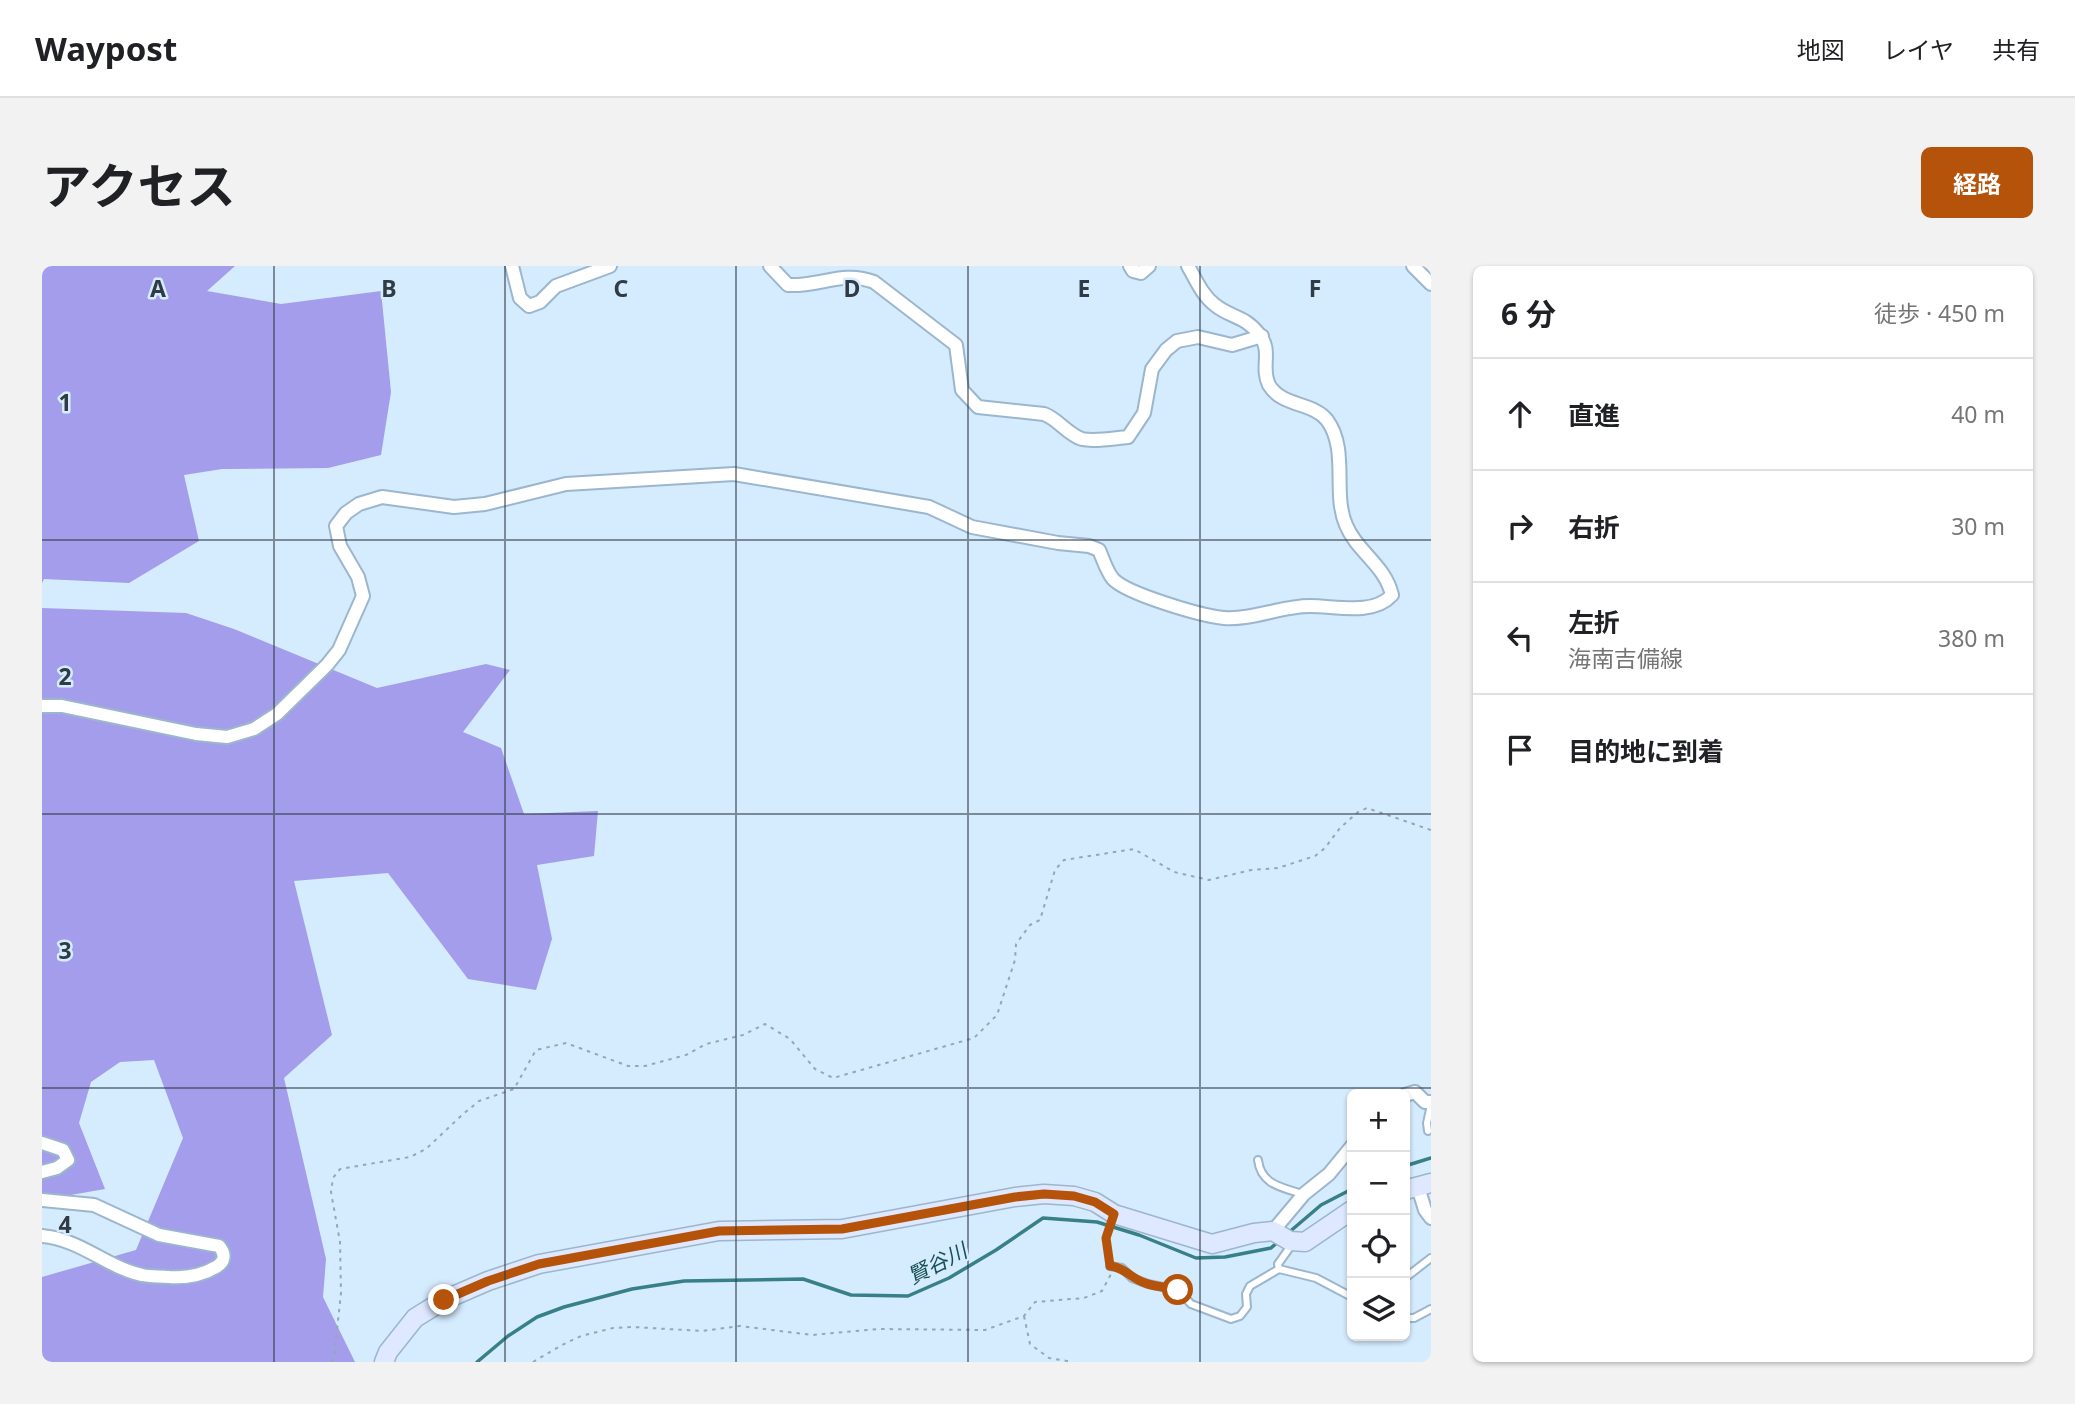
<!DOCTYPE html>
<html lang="ja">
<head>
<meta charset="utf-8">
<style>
  body { margin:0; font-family:"Noto Sans","Noto Sans JP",sans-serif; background:#f2f2f2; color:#202124 }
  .controls { position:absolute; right:21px; bottom:21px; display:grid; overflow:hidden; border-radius:10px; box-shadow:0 2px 5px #0004 }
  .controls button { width:63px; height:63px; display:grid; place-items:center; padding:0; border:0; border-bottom:2px solid #e0e0e0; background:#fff; color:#202124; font:35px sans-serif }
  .stop { position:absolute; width:21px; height:21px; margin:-16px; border:5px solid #b45309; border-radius:50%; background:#fff }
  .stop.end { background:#b45309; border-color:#fff; box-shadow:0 2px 7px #0008 }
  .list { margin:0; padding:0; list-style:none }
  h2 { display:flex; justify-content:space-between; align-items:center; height:91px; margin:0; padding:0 28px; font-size:30px }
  h2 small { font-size:23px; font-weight:400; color:#757577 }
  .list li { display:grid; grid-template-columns:46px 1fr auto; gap:21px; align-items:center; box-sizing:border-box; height:112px; padding:0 28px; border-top:2px solid #e0e0e0 }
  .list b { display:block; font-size:26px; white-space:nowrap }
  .list p { margin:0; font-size:23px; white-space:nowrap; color:#757577 }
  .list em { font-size:23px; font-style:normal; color:#757577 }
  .icon { flex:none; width:38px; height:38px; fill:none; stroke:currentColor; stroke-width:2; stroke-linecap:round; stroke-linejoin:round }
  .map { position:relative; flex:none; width:1389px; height:1096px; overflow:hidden; border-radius:10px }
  header { display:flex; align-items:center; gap:42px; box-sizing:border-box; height:98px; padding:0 35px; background:#fff; border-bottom:2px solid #e0e0e0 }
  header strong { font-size:33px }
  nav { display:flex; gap:38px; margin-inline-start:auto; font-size:24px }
  .intro { display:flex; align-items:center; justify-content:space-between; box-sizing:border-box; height:168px; padding:0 42px }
  h1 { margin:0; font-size:49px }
  .button { padding:18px 32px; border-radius:10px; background:#b45309; color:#fff; font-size:24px; font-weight:700 }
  main { display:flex; gap:42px; padding:0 42px }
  aside { flex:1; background:#fff; border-radius:10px; box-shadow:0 2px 5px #0004 }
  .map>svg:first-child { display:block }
  .forest { fill:#a39dec }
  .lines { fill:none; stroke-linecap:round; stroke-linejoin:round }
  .stream { stroke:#388087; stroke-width:3.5 }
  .lane-casing { stroke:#9bb6cd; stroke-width:10 }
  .street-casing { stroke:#9bb6cd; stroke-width:16 }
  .secondary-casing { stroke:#9bb6cd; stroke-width:21 }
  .path { stroke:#95a7b7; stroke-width:2; stroke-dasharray:3.5 5; stroke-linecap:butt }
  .lane { stroke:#fff; stroke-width:6 }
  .street { stroke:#fff; stroke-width:12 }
  .secondary { stroke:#dee8ff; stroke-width:18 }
  .route { stroke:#b45309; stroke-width:9 }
  .grid { fill:none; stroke:#303b45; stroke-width:2; stroke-opacity:0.55 }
  .labels { text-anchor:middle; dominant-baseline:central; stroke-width:5; stroke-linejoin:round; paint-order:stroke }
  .water-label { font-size:21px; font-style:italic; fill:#174f52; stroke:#d5ebfe }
  .grid-label { font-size:23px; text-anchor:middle; font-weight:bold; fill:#303b45; stroke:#d5ebfe; stroke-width:5; stroke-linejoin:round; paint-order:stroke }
</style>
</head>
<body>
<header>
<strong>Waypost</strong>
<nav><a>地図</a><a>レイヤ</a><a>共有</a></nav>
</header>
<div class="intro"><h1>アクセス</h1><a class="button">経路</a></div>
<main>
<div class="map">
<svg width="1389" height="1096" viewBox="0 0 1389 1096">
  <rect width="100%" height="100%" fill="#d5ebfe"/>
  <!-- forest -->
  <g class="forest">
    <polygon points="0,0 193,0 165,25 239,38 339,25 349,126 339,189 286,202 180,203 142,209 157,275 87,317 2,313 0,317"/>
    <polygon points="0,342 144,347 192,363 335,422 444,398 468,404 421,466 459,482 482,548 556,545 552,590 495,599 510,673 494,724 426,713 346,607 252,615 290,769 242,812 284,993 281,1031 313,1096 0,1096 0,1011 94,984 141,872 112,794 78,796 49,816 37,857 63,923 0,934"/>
  </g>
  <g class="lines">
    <!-- stream -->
    <g class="stream">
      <polyline points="1363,900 1389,892"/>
      <polyline points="1245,968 1279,939 1310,923"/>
      <polyline points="435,1096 466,1070 495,1051 522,1041 590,1023 642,1015 761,1013 809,1029 866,1030 907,1012 954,984 1001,952 1055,956 1097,969 1154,992 1183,991 1229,982 1237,975"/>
    </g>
    <!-- lane casing -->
    <g class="lane-casing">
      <g id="lane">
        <polyline points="1386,865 1385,857 1389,839"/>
        <path d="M1216 894C1219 919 1240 921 1260 928"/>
        <polyline points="1251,977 1236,998 1237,1003 1274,1012 1310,1031"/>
        <polyline points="1068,1000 1080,1002 1090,1012 1106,1018 1136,1024 1149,1038 1189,1053 1198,1050 1205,1041 1204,1028 1208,1020 1237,1003"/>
        <polyline points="1363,1012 1389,992"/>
        <polyline points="1363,1052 1372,1052 1389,1043"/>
      </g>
    </g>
    <!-- street casing -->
    <g class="street-casing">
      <g id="street">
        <polyline points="470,0 478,32 487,40 498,36 514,20 568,0"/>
        <path d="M728 0 746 19C777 21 801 4 832 16L914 79 920 124 936 141 1002 148C1016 153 1025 168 1040 173 1053 176 1073 172 1086 171L1102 147 1110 103 1124 84 1135 75 1156 71 1190 79 1220 70"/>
        <polyline points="1088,0 1091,5 1099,7 1107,0"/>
        <polyline points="1371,0 1389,18"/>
        <path d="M0 440H20L154 468 185 471 212 463 235 448 285 399 297 384 321 330 316 311 298 280 294 260 304 247 317 238 340 231 412 241 443 238 524 218 692 208 887 241 930 261 1016 277 1047 280 1057 284C1061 293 1065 306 1071 313 1085 328 1160 350 1182 352 1211 354 1239 340 1268 340 1294 340 1331 350 1350 329 1343 299 1315 286 1304 259 1290 227 1307 184 1285 154 1271 136 1240 141 1227 119 1218 101 1231 85 1217 68 1202 49 1189 52 1173 39 1160 29 1154 14 1146 0"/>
        <polyline points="1363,829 1373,826 1383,836 1389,836"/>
        <polyline points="0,877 21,884 26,894 15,902 0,906"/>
        <polyline points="1376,921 1383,944 1389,952"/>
        <path d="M0 934 52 939 117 969 177 980C184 988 183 996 174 1001 159 1010 143 1012 127 1011 118 1010 108 1011 100 1009 66 1002 38 973 0 970"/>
        <polyline points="1231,965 1262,928 1287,908 1310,880"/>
      </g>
    </g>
    <!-- secondary casing -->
    <g class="secondary-casing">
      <g id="secondary">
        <polyline points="1363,924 1389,917"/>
        <polyline points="342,1096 346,1086 373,1052 402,1034 446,1015 497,998 677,965 800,963 973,931 1002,928 1032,930 1053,936 1072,948 1170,978 1212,967 1231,965 1248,975 1263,976 1310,944"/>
      </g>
    </g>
    <!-- path -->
    <g class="path">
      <polyline points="1066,989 1064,972 1066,964"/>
      <polyline points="982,1050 988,1078 1007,1092 1031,1096"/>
      <polyline points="289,1096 292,1092 299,1027 298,976 289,926 291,912 298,903 368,891 384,883 420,849 437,835 472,823 494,784 524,777 586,800 603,800 644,789 664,778 701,769 723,758 748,773 773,803 791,812 932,772 955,749 973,694 974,678 988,659 998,654 1013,604 1022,594 1092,583 1132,606 1167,614 1209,604 1236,602 1273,590 1283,582 1298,562 1316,546 1325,542 1389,564"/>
      <polyline points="491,1096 520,1079 539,1070 571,1062 591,1061 660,1065 698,1060 770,1069 837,1063 943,1064 982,1050 993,1036 1042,1032 1060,1025 1069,1008"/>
    </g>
    <!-- lane -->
    <use href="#lane" class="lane"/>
    <!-- street -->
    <use href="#street" class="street"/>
    <!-- secondary -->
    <use href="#secondary" class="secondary"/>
  </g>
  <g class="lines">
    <!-- route -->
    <path class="route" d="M402 1034 446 1015 497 998 677 965 800 963 973 931 1002 928 1032 930 1053 936 1072 948 1064 972 1068 1000C1084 1002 1088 1012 1103 1017 1113 1021 1125 1021 1136 1024"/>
  </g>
  <!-- grid -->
  <path class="grid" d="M232 0V1096M463 0V1096M694 0V1096M926 0V1096M1158 0V1096M0 274H1389M0 548H1389M0 822H1389"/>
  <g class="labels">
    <!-- water labels -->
    <g class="water-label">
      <text transform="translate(895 997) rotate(-27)">賢谷川</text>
    </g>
  </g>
  <g class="grid-label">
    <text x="116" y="31">A</text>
    <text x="347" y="31">B</text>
    <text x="579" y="31">C</text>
    <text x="810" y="31">D</text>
    <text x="1042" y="31">E</text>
    <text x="1273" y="31">F</text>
    <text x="23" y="145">1</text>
    <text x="23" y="419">2</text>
    <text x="23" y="693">3</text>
    <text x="23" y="967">4</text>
  </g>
</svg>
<div class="controls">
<button>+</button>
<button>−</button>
<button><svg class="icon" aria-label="locate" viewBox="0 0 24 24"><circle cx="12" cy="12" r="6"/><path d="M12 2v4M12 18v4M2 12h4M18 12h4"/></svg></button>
<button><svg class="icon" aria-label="layers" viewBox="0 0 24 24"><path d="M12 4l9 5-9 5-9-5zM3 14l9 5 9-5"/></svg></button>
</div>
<div class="stop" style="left:1136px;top:1024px"></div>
<div class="stop end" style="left:402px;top:1034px"></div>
</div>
<aside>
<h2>6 分<small>徒歩 · 450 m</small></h2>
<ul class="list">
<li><svg class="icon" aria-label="ahead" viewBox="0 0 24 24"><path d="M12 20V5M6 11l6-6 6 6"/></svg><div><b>直進</b></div><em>40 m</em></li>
<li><svg class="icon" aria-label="right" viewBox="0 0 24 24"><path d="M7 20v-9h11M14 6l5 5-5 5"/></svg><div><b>右折</b></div><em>30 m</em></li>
<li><svg class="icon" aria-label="left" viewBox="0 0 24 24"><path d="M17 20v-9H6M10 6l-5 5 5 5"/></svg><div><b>左折</b><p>海南吉備線</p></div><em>380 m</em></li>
<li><svg class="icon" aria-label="arrive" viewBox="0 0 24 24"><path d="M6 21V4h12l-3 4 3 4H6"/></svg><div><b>目的地に到着</b></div></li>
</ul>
</aside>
</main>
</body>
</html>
